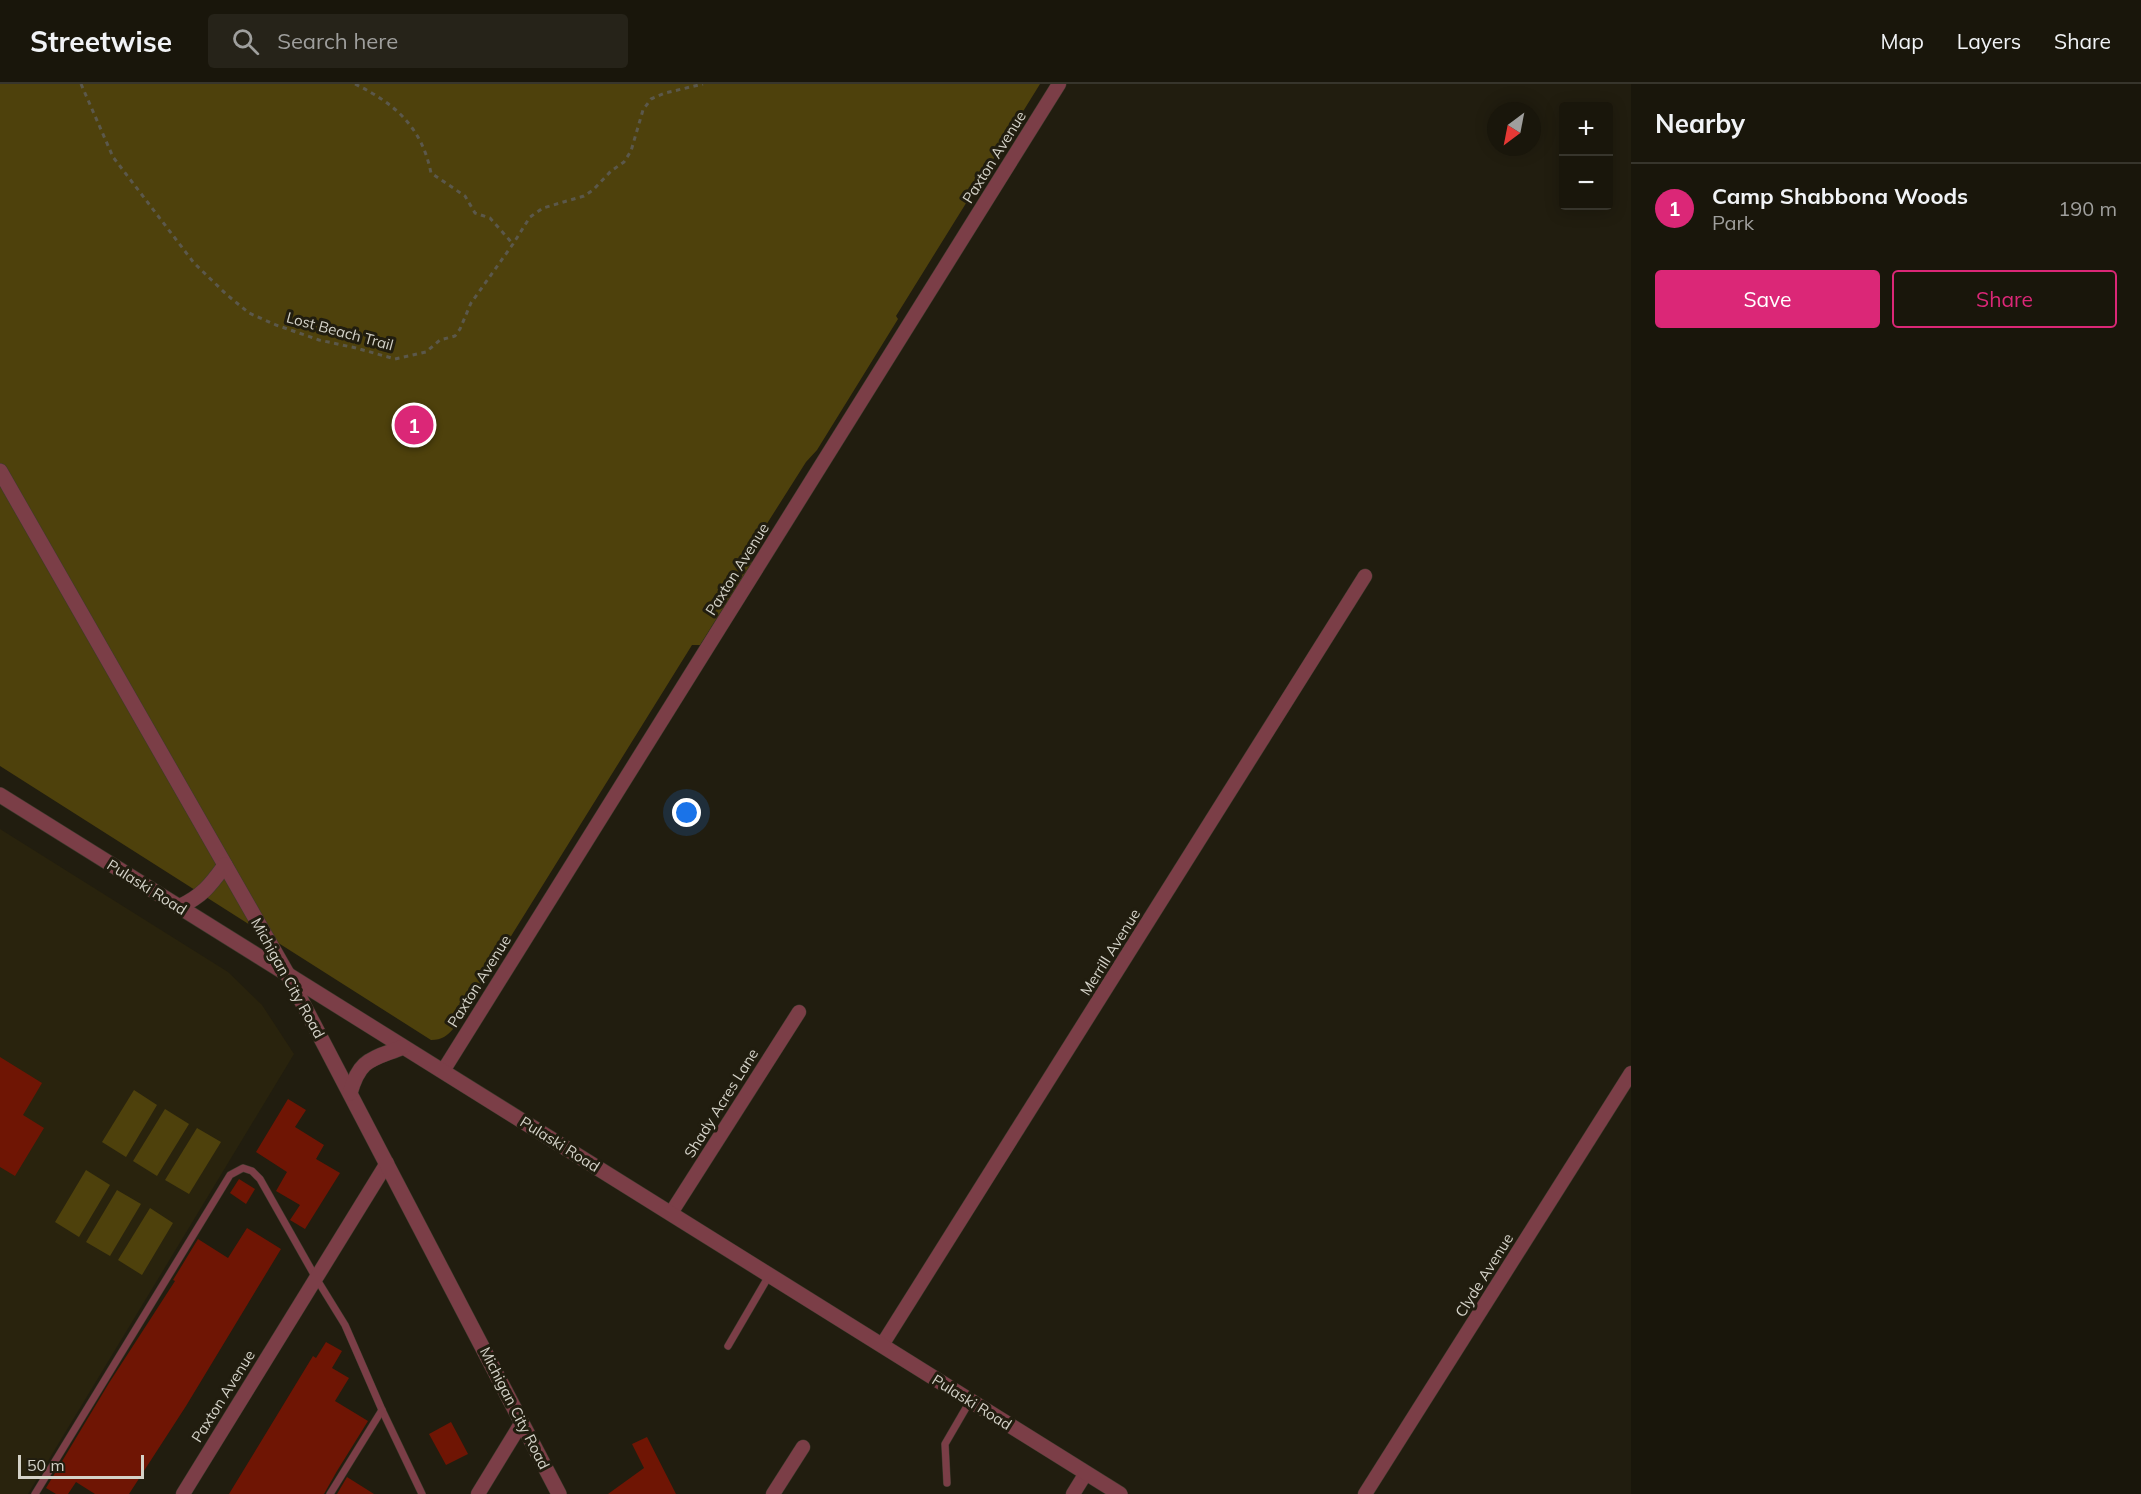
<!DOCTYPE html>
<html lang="en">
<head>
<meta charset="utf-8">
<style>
  body { margin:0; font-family:Mulish,sans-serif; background:#262319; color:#f1f3f6 }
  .controls { position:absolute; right:18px; top:18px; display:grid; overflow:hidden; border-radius:6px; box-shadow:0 3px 15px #0003 }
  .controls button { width:54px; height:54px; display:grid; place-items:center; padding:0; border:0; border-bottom:2px solid #37352c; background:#19160b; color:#f1f3f6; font:30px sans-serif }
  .compass { position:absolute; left:1487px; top:18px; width:54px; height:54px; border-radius:50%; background:#19160b; box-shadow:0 3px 15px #0003; rotate:212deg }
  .scale { position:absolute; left:18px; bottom:15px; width:126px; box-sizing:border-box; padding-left:6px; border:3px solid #d4d2c8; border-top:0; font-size:16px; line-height:21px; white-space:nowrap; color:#d4d2c8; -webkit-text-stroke:4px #211d0f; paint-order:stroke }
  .you { position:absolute; left:687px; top:729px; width:21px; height:21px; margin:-15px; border:4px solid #fff; border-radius:50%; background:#1a73e8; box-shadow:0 0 0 9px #1a73e833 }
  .badge { display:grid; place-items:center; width:39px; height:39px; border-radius:50%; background:#db2777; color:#fff; font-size:20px; font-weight:700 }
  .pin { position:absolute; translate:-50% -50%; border:3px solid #fff; box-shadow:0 2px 6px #0006 }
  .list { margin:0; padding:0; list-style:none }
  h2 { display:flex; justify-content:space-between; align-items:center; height:78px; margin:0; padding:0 24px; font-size:26px }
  h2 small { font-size:20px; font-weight:400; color:#9f9f9d }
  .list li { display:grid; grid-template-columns:39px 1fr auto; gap:18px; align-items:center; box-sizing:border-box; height:90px; padding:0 24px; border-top:2px solid #37352c }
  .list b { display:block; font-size:22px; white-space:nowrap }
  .list p { margin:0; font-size:20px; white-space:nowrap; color:#9f9f9d }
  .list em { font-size:20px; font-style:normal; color:#9f9f9d }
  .actions { display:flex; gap:12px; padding:18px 24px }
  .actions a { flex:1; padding:14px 0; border:2px solid #db2777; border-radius:6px; text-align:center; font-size:21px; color:#db2777 }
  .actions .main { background:#db2777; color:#fff }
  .icon { flex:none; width:33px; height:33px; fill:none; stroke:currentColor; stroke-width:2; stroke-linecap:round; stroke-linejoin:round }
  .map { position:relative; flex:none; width:1631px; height:1410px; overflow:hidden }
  header { display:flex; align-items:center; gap:36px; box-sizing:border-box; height:84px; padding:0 30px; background:#19160b; border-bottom:2px solid #37352c }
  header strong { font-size:28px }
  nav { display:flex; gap:33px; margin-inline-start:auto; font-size:21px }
  .search { width:420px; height:54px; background:#262319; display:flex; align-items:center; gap:15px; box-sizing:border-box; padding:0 21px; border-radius:6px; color:#9f9f9d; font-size:22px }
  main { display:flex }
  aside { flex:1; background:#19160b }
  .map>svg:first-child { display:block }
  .built { fill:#29230d }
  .green { fill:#4e410c }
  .building { fill:#6f1504 }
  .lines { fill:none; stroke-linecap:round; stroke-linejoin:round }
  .service-casing { stroke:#3e3a2d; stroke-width:8 }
  .minor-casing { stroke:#3e3a2d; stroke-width:15 }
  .tertiary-casing { stroke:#3e3a2d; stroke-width:16 }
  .path { stroke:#5b584b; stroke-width:3; stroke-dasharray:4.5 4.5; stroke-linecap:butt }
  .service { stroke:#7b3e47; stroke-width:7 }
  .minor { stroke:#7b3e47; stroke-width:14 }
  .tertiary { stroke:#7b3e47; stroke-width:15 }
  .labels { text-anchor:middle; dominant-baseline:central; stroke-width:6; stroke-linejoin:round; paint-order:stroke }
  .street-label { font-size:15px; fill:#d4d2c8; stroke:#211d0f }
</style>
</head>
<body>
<header>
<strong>Streetwise</strong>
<div class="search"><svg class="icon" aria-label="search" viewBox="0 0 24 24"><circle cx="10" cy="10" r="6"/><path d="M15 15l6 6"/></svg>Search here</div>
<nav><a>Map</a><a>Layers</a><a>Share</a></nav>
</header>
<main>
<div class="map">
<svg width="1631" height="1410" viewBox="0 0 1631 1410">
  <rect width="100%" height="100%" fill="#211d0f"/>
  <!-- built -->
  <polygon class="built" points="0,745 228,888 262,921 294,970 28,1410 0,1410"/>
  <!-- green -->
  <g class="green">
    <path d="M0 0H1040L896 232 898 235 817 366 806 378 749 468 752 478 700 561H692L454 944C447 952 442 956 431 956L0 682Z"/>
    <polygon points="134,1006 157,1021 126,1073 102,1058"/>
    <polygon points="165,1025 189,1040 157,1092 133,1077"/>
    <polygon points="197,1044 221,1058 189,1110 165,1096"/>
    <polygon points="86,1086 110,1101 79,1153 55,1138"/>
    <polygon points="117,1106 141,1120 110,1172 86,1158"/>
    <polygon points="150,1124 173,1139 142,1191 118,1176"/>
  </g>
  <!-- building -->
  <g class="building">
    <polygon points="0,973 42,999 23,1031 44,1044 15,1092 0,1083"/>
    <polygon points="288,1015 306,1026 295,1043 324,1061 316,1075 340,1089 305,1145 290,1136 300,1121 276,1107 287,1088 256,1068"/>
    <polygon points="239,1095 255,1105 246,1120 230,1109"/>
    <polygon points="247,1144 281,1165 186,1322 129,1410 95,1410 76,1398 68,1410 56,1410 46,1404 109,1299 175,1197 173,1196 198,1155 228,1174"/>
    <polygon points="326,1258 342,1267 332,1284 349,1294 335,1317 368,1337 337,1387 324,1410 229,1410 313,1272 316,1274"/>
    <polygon points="451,1338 468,1370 446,1381 429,1350"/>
    <polygon points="647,1353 676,1410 608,1410 644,1384 632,1360"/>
    <polygon points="347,1393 374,1410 337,1410"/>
  </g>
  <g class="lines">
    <!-- service casing -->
    <g class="service-casing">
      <g id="service">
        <polyline points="728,1262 770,1190"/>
        <polyline points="947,1399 945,1360 970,1317"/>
        <polyline points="35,1410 230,1091 243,1084 252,1087 260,1095 316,1194 345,1241 382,1326 422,1410"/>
        <polyline points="330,1410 382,1326"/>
      </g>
    </g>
    <!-- minor casing -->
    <g class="minor-casing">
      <g id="minor">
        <polyline points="443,987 1059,0"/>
        <polyline points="671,1129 799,928"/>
        <polyline points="882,1261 1365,492"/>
        <polyline points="183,1410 387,1079"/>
        <polyline points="478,1410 522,1338"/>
        <polyline points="773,1410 803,1363"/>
        <polyline points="1073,1410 1086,1389"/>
        <polyline points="1365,1410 1631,989"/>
      </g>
    </g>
    <!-- tertiary casing -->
    <g class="tertiary-casing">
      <g id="tertiary">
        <polyline points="0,387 289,893 559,1410"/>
        <polyline points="0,711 1120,1410"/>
        <path d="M179 823C202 812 210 802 225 781"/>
        <path d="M350 1009C360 974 371 976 403 963"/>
      </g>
    </g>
    <!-- path -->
    <g class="path">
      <polyline points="81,0 113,73 194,179 226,210 249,229 276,241 319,256 356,264 395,275 426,268 440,256 455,252 460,245 471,219 513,160 530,133 543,124 584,112 593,106 611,87 624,78 631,67 643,26 651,15 665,9 703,0"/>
      <path d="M355 0C396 20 422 44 431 89L465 112 475 129 490 134 513 160"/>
    </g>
    <!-- service -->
    <use href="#service" class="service"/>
    <!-- minor -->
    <use href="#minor" class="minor"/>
    <!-- tertiary -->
    <use href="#tertiary" class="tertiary"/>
  </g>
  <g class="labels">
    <!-- street labels -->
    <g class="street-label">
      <text transform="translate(994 73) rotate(-58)">Paxton Avenue</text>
      <text transform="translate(340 247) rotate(15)">Lost Beach Trail</text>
      <text transform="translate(737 485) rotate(-58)">Paxton Avenue</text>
      <text transform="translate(147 803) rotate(32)">Pulaski Road</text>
      <text transform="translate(1110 868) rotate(-58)">Merrill Avenue</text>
      <text transform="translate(288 894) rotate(61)">Michigan City Road</text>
      <text transform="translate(479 897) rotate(-58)">Paxton Avenue</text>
      <text transform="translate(721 1019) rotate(-58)">Shady Acres Lane</text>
      <text transform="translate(560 1060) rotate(32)">Pulaski Road</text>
      <text transform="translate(1484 1191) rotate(-58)">Clyde Avenue</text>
      <text transform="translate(223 1312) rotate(-58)">Paxton Avenue</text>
      <text transform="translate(972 1318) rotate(32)">Pulaski Road</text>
      <text transform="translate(515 1324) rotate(63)">Michigan City Road</text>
    </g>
  </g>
</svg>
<div class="controls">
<button>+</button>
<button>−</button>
</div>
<svg class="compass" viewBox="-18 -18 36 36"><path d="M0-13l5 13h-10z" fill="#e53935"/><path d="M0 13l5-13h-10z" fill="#9f9f9d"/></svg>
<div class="scale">50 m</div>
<div class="you"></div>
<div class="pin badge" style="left:414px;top:341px">1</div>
</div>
<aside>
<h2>Nearby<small></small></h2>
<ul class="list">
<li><span class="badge">1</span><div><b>Camp Shabbona Woods</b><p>Park</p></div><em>190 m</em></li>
</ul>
<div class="actions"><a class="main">Save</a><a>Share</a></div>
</aside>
</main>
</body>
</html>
